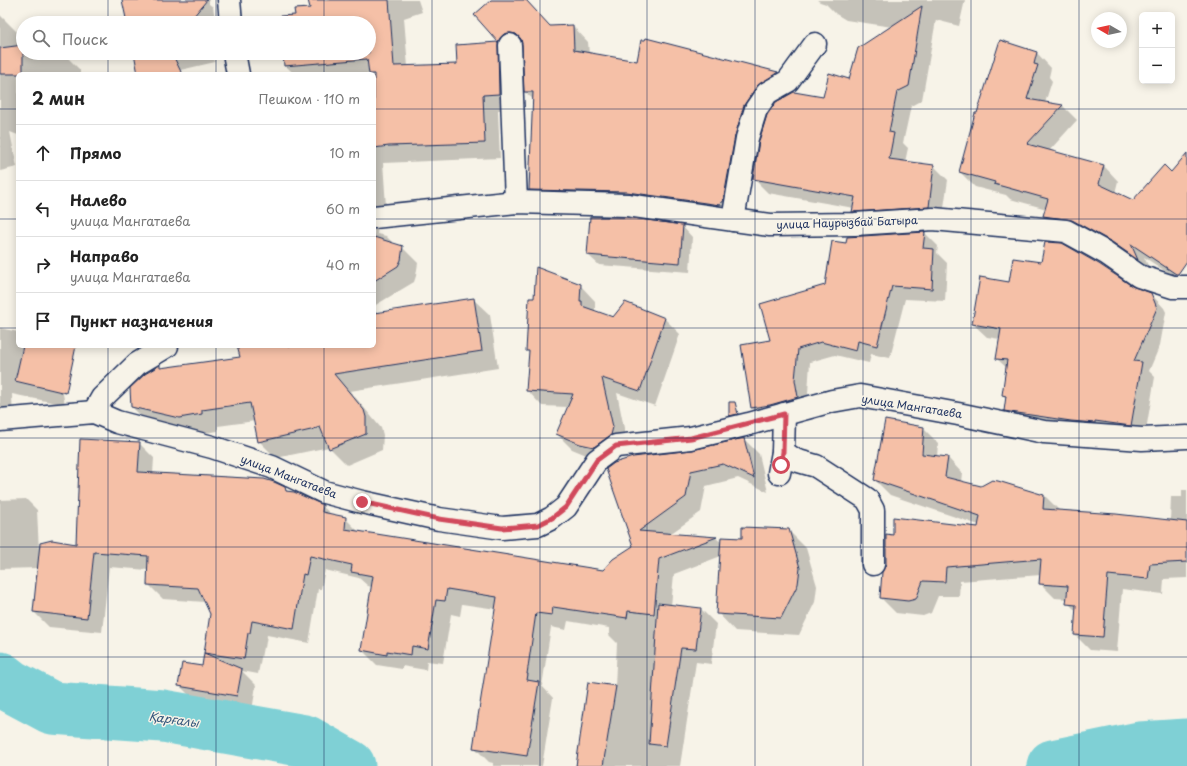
<!DOCTYPE html>
<html lang="ru">
<head>
<meta charset="utf-8">
<style>
  body { margin:0; font-family:"Playpen Sans",sans-serif; background:#f2f2f2; color:#222 }
  .controls { position:absolute; right:12px; top:12px; display:grid; overflow:hidden; border-radius:6px; box-shadow:0 2px 10px #0003 }
  .controls button { width:36px; height:36px; display:grid; place-items:center; padding:0; border:0; border-bottom:1px solid #e0e0e0; background:#fff; color:#222; font:20px sans-serif }
  .compass { position:absolute; left:1091px; top:12px; width:36px; height:36px; border-radius:50%; background:#fff; box-shadow:0 2px 10px #0003; rotate:279deg }
  .stop { position:absolute; width:12px; height:12px; margin:-9px; border:3px solid #d1495b; border-radius:50%; background:#fff }
  .stop.end { background:#d1495b; border-color:#fff; box-shadow:0 1px 4px #0008 }
  .list { margin:0; padding:0; list-style:none }
  h2 { display:flex; justify-content:space-between; align-items:center; height:52px; margin:0; padding:0 16px; font-size:17px }
  h2 small { font-size:13px; font-weight:400; color:#767676 }
  .list li { display:grid; grid-template-columns:26px 1fr auto; gap:12px; align-items:center; box-sizing:border-box; height:56px; padding:0 16px; border-top:1px solid #e0e0e0 }
  .list b { display:block; font-size:15px; white-space:nowrap }
  .list p { margin:0; font-size:13px; white-space:nowrap; color:#767676 }
  .list em { font-size:13px; font-style:normal; color:#767676 }
  .icon { flex:none; width:22px; height:22px; fill:none; stroke:currentColor; stroke-width:2; stroke-linecap:round; stroke-linejoin:round }
  .map { position:relative; flex:none; width:1187px; height:766px; overflow:hidden }
  .search { position:absolute; background:#fff; box-shadow:0 2px 10px #0003; left:16px; top:16px; width:360px; height:44px; display:flex; align-items:center; gap:10px; box-sizing:border-box; padding:0 14px; border-radius:22px; color:#767676; font-size:15px }
  .panel { position:absolute; background:#fff; box-shadow:0 2px 10px #0003; left:16px; top:72px; width:360px; height:276px; border-radius:6px }
  .map>svg:first-child { display:block }
  .shadow { fill:#0003; fill-rule:evenodd }
  .lines { fill:none; stroke-linecap:round; stroke-linejoin:round }
  .river { stroke:#7fd0d5; stroke-width:53 }
  .building { fill:#f5c0a7; stroke:#1b2f5e }
  .minor-casing { stroke:#1b2f5e; stroke-width:25 }
  .minor { stroke:#f7f3e8; stroke-width:22 }
  .route { stroke:#d1495b; stroke-width:5 }
  .grid { fill:none; stroke:#1b2f5e; stroke-width:1; stroke-opacity:0.55 }
  .labels { text-anchor:middle; dominant-baseline:central; stroke-width:3; stroke-linejoin:round; paint-order:stroke }
  .street-label { font-size:11px; fill:#1b2f5e; stroke:#f7f3e8 }
  .water-label { font-size:12px; font-style:italic; fill:#34577c; stroke:#f7f3e8 }
</style>
</head>
<body>
<div class="map">
<svg width="1187" height="766" viewBox="0 0 1187 766">
  <rect width="100%" height="100%" fill="#f7f3e8"/>
  <filter id="ink" filterUnits="userSpaceOnUse"><feTurbulence type="fractalNoise" baseFrequency=".025" numOctaves="2"/><feDisplacementMap in="SourceGraphic" scale="8" xChannelSelector="R" yChannelSelector="G"/><feConvolveMatrix kernelMatrix="1 2 1 2 8 2 1 2 1" color-interpolation-filters="sRGB"/></filter>
  <g filter="url(#ink)">
    <!-- shadow -->
    <g class="shadow">
      <polygon points="123,0 209,0 209,4 213,7 215,19 215,23 128,23"/>
      <polygon points="309,0 418,0 422,12 404,18 408,67 458,65 457,45 500,43 476,15 493,0 526,0 551,27 573,26 588,42 589,54 638,63 646,39 778,73 793,88 772,101 759,121 739,217 546,205 530,189 534,100 525,92 524,48 519,50 515,109 498,110 500,158 383,163 387,220 378,227 377,234 386,236 395,245 402,247 418,263 416,276 414,282 374,306 374,74 294,74 285,65 284,53 369,53 369,23 282,23 312,9"/>
      <polygon points="817,0 965,0 959,26 936,20 922,100 911,106 903,143 908,148 905,162 934,166 948,180 942,221 867,225 853,211 854,208 768,193 754,179 823,98 850,80 892,27 846,20 836,14 826,4 820,2"/>
      <polygon points="0,15 17,32 19,46 23,46 23,53 63,53 80,70 80,74 18,74 18,135 10,132 17,167 0,171"/>
      <polygon points="1001,41 1037,53 1051,68 1049,77 1052,81 1045,103 1063,106 1077,120 1049,151 1104,166 1118,181 1115,193 1133,202 1171,173 1187,157 1187,214 1185,214 1174,277 1144,257 1151,272 1059,231 1044,216 1047,209 1010,199 1006,195 975,187 960,172"/>
      <polygon points="135,53 213,53 215,62 163,74 139,74"/>
      <polygon points="682,226 692,237 690,272 599,265 588,255"/>
      <path d="M925 233 938 246 937 253 947 263 945 301 905 299 890 358 871 354 869 363 835 355 810 362 808 393 810 410 765 421 752 408 742 345 772 341 826 285 846 244 848 238ZM775 403V405L762 408V406Z"/>
      <polygon points="1010,283 1132,287 1151,294 1164,308 1166,312 1160,345 1149,371 1155,377 1146,430 1019,424 1005,410 1007,399 1003,395 1007,368 997,359 1000,339 987,337 973,324"/>
      <polygon points="580,285 595,301 595,312 614,319 665,319 680,334 655,406 617,393 627,443 596,459 572,449 557,434 568,407 542,406 527,390 530,352 527,350 535,299"/>
      <polygon points="473,299 490,315 498,368 350,391 381,428 383,435 382,450 347,465 329,447 276,458 259,441 255,421 218,426 218,431 196,434 149,424 132,407 241,358 238,346 374,346 374,314"/>
      <polygon points="0,328 18,332 18,346 48,346 56,354 65,405 12,394 13,426 0,427"/>
      <polygon points="923,428 938,443 937,457 948,458 962,473 961,482 981,487 1044,495 1059,510 1170,521 1171,497 1182,497 1182,490 1187,490 1187,578 1164,579 1163,594 1122,589 1117,652 1090,650 1075,635 1077,612 1068,603 1068,599 1055,598 1040,583 1041,575 960,581 959,596 938,596 931,613 923,616 896,613 881,598 886,564 894,536 979,528 979,525 890,495 875,480"/>
      <polygon points="744,439 759,454 768,492 738,478 706,486 701,512 670,534 716,538 722,543 788,530 806,548 817,586 815,602 799,635 735,631 718,613 721,556 674,574 671,606 701,609 716,624 711,664 696,662 680,766 577,766 615,687 617,643 609,635 609,628 568,621 566,630 551,627 542,686 553,698 542,766 493,766 493,763 489,762 474,747 496,609 462,604 460,616 451,614 443,663 427,661 426,670 402,666 402,669 377,665 362,650 372,587 368,586 359,578 325,570 321,589 318,589 309,643 267,635 265,648 263,647 258,674 242,671 256,685 252,711 194,700 179,685 202,667 211,614 205,602 163,599 148,584 148,570 109,567 102,632 49,627 34,612 38,568 0,569 0,500 26,499 37,510 39,552 77,545 139,443 154,458 153,474 284,488 289,492 322,506 332,515 345,518 360,533 604,571 634,547 607,470"/>
    </g>
    <g class="lines">
      <!-- river -->
      <g class="river">
        <polyline points="0,678 9,685 52,708 163,716 305,741 349,766"/>
        <polyline points="1053,766 1140,748 1187,745"/>
      </g>
    </g>
    <!-- building -->
    <g class="building">
      <polygon points="122,0 207,0 193,17 195,23 127,23"/>
      <polygon points="308,0 389,0 394,66 457,64 456,45 498,42 474,15 491,0 526,0 550,26 573,25 574,50 637,61 641,40 645,40 646,38 778,72 757,86 744,105 735,136 723,202 721,202 720,205 627,192 529,190 533,92 524,92 522,45 521,39 516,34 510,33 504,34 499,40 498,45 499,94 483,95 485,143 389,146 374,148 374,74 369,74 367,59 284,66 283,53 369,53 369,23 281,23 280,16 295,15 294,9 310,8"/>
      <polygon points="922,6 909,86 897,92 889,132 894,133 889,159 934,165 929,207 852,212 855,197 753,179 759,141 767,115 776,102 794,92 823,97 829,73 849,79 858,48"/>
      <polygon points="1000,40 1037,52 1034,64 1038,65 1027,99 1063,105 1027,144 1104,165 1099,184 1133,200 1164,165 1171,172 1187,153 1187,261 1178,274 1176,274 1131,244 1138,260 1112,242 1072,220 1043,216 1048,199 994,184 995,182 959,172 975,113 977,113"/>
      <polygon points="23,45 23,74 0,74 0,48"/>
      <polygon points="134,53 172,53 182,74 138,74"/>
      <polygon points="590,217 626,217 683,225 680,263 587,255"/>
      <polygon points="925,232 923,248 934,249 932,289 892,286 877,346 858,341 856,351 821,342 798,349 795,380 798,397 770,405 751,408 741,345 770,340 760,304 825,285 832,241 846,243 847,237"/>
      <polygon points="374,237 403,246 401,260 398,266 374,281"/>
      <polygon points="1045,242 1062,243 1099,264 1132,286 1151,293 1157,308 1134,361 1142,362 1131,426 1095,421 1095,423 1071,421 1004,411 1006,396 1002,395 1007,360 996,359 1001,329 972,324 980,277 1009,282 1013,258 1041,262"/>
      <polygon points="536,267 581,284 580,301 582,301 582,306 613,317 625,302 665,318 640,391 602,378 613,427 611,435 594,447 580,444 556,434 573,394 526,391 529,351 526,351 529,298 534,298"/>
      <polygon points="474,298 482,351 334,374 364,410 366,417 366,434 329,449 320,427 311,430 258,442 250,403 202,410 202,414 179,418 131,407 130,388 145,374 160,365 160,368 240,357 237,346 374,346 374,313"/>
      <polygon points="23,346 76,346 66,393 15,381"/>
      <polygon points="729,402 735,402 738,414 729,416"/>
      <polygon points="885,420 924,427 922,454 948,457 945,477 981,486 992,480 998,481 1044,495 1043,509 1116,514 1187,522 1187,562 1150,564 1148,579 1108,575 1103,637 1074,635 1076,605 1066,604 1068,586 1039,584 1041,559 946,567 945,582 923,581 916,599 908,601 880,598 882,572 886,564 886,534 893,535 893,517 978,527 980,516 874,480"/>
      <polygon points="744,438 754,478 723,464 691,471 686,497 639,531 717,537 659,559 654,614 628,611 627,618 553,607 552,615 536,613 527,674 528,674 527,680 539,682 527,756 473,748 497,597 447,589 445,601 436,600 428,649 412,646 411,655 387,651 387,655 361,650 373,576 351,572 352,565 310,556 306,575 303,574 294,629 252,621 250,633 248,633 244,659 204,653 242,669 237,696 178,686 182,663 202,666 210,614 198,588 147,585 148,556 94,552 87,618 33,612 40,543 52,540 76,544 80,439 140,442 138,472 264,479 274,482 285,487 286,491 294,492 323,505 322,512 346,517 345,529 603,570 613,559 633,546 606,469 614,463 633,457 692,450"/>
      <polygon points="742,527 789,529 800,568 798,584 781,618 716,614 721,537 742,538"/>
      <polygon points="658,603 701,608 696,649 681,648 666,746 649,744"/>
      <polygon points="588,682 616,686 603,766 576,766"/>
    </g>
    <g class="lines">
      <!-- minor casing -->
      <g class="minor-casing">
        <g id="minor">
          <polyline points="229,0 231,23"/>
          <polyline points="510,45 516,202"/>
          <polyline points="234,53 238,74"/>
          <polyline points="374,217 516,202 627,205 770,225 855,224 933,219 1066,231 1106,253 1139,276 1173,287 1187,287"/>
          <polyline points="733,220 747,138 756,109 767,93 788,81 815,44"/>
          <polyline points="94,412 102,398 137,364 167,346"/>
          <polyline points="0,420 94,412 117,422 212,447 272,467 324,492 362,502 439,519 502,528 538,525 552,518 566,507 597,460 616,446 691,438 749,424 832,401 860,396 958,414 1044,432 1142,439 1187,437"/>
          <polyline points="783,452 795,460 816,466 867,499 873,510 873,564"/>
          <polyline points="779,473 783,452 784,414"/>
        </g>
      </g>
      <!-- minor -->
      <use href="#minor" class="minor"/>
    </g>
  </g>
  <g class="lines" filter="url(#ink)">
    <!-- route -->
    <polyline class="route" points="362,502 439,519 502,528 538,525 552,518 566,507 597,460 616,446 691,438 784,414 783,452 781,465"/>
  </g>
  <!-- grid -->
  <path class="grid" d="M108 0V23M216 0V23M324 0V23M432 0V766M540 0V766M647 0V766M755 0V766M863 0V766M971 0V766M1079 0V766M108 53V74M216 53V74M324 53V74M0 109H18M374 109H1187M0 219H18M374 219H1187M0 328H18M374 328H1187M108 346V766M216 346V766M324 346V766M0 438H1187M0 547H1187M0 657H1187"/>
  <g class="labels">
    <!-- street labels -->
    <g class="street-label">
      <text transform="translate(847 222) rotate(-2)">улица Наурызбай Батыра</text>
      <text transform="translate(912 406) rotate(9)">улица Мангатаева</text>
      <text transform="translate(289 476) rotate(21)">улица Мангатаева</text>
    </g>
    <!-- water labels -->
    <g class="water-label">
      <text transform="translate(174 719) rotate(8)">Қарғалы</text>
    </g>
  </g>
</svg>
<div class="controls">
<button>+</button>
<button>−</button>
</div>
<svg class="compass" viewBox="-18 -18 36 36"><path d="M0-13l5 13h-10z" fill="#e53935"/><path d="M0 13l5-13h-10z" fill="#767676"/></svg>
<div class="stop" style="left:781px;top:465px"></div>
<div class="stop end" style="left:362px;top:502px"></div>
<div class="search"><svg class="icon" aria-label="search" viewBox="0 0 24 24"><circle cx="10" cy="10" r="6"/><path d="M15 15l6 6"/></svg>Поиск</div>
<section class="panel">
<h2>2 мин<small>Пешком · 110 m</small></h2>
<ul class="list">
<li><svg class="icon" aria-label="ahead" viewBox="0 0 24 24"><path d="M12 20V5M6 11l6-6 6 6"/></svg><div><b>Прямо</b></div><em>10 m</em></li>
<li><svg class="icon" aria-label="left" viewBox="0 0 24 24"><path d="M17 20v-9H6M10 6l-5 5 5 5"/></svg><div><b>Налево</b><p>улица Мангатаева</p></div><em>60 m</em></li>
<li><svg class="icon" aria-label="right" viewBox="0 0 24 24"><path d="M7 20v-9h11M14 6l5 5-5 5"/></svg><div><b>Направо</b><p>улица Мангатаева</p></div><em>40 m</em></li>
<li><svg class="icon" aria-label="arrive" viewBox="0 0 24 24"><path d="M6 21V4h12l-3 4 3 4H6"/></svg><div><b>Пункт назначения</b></div></li>
</ul>
</section>
</div>
</body>
</html>
